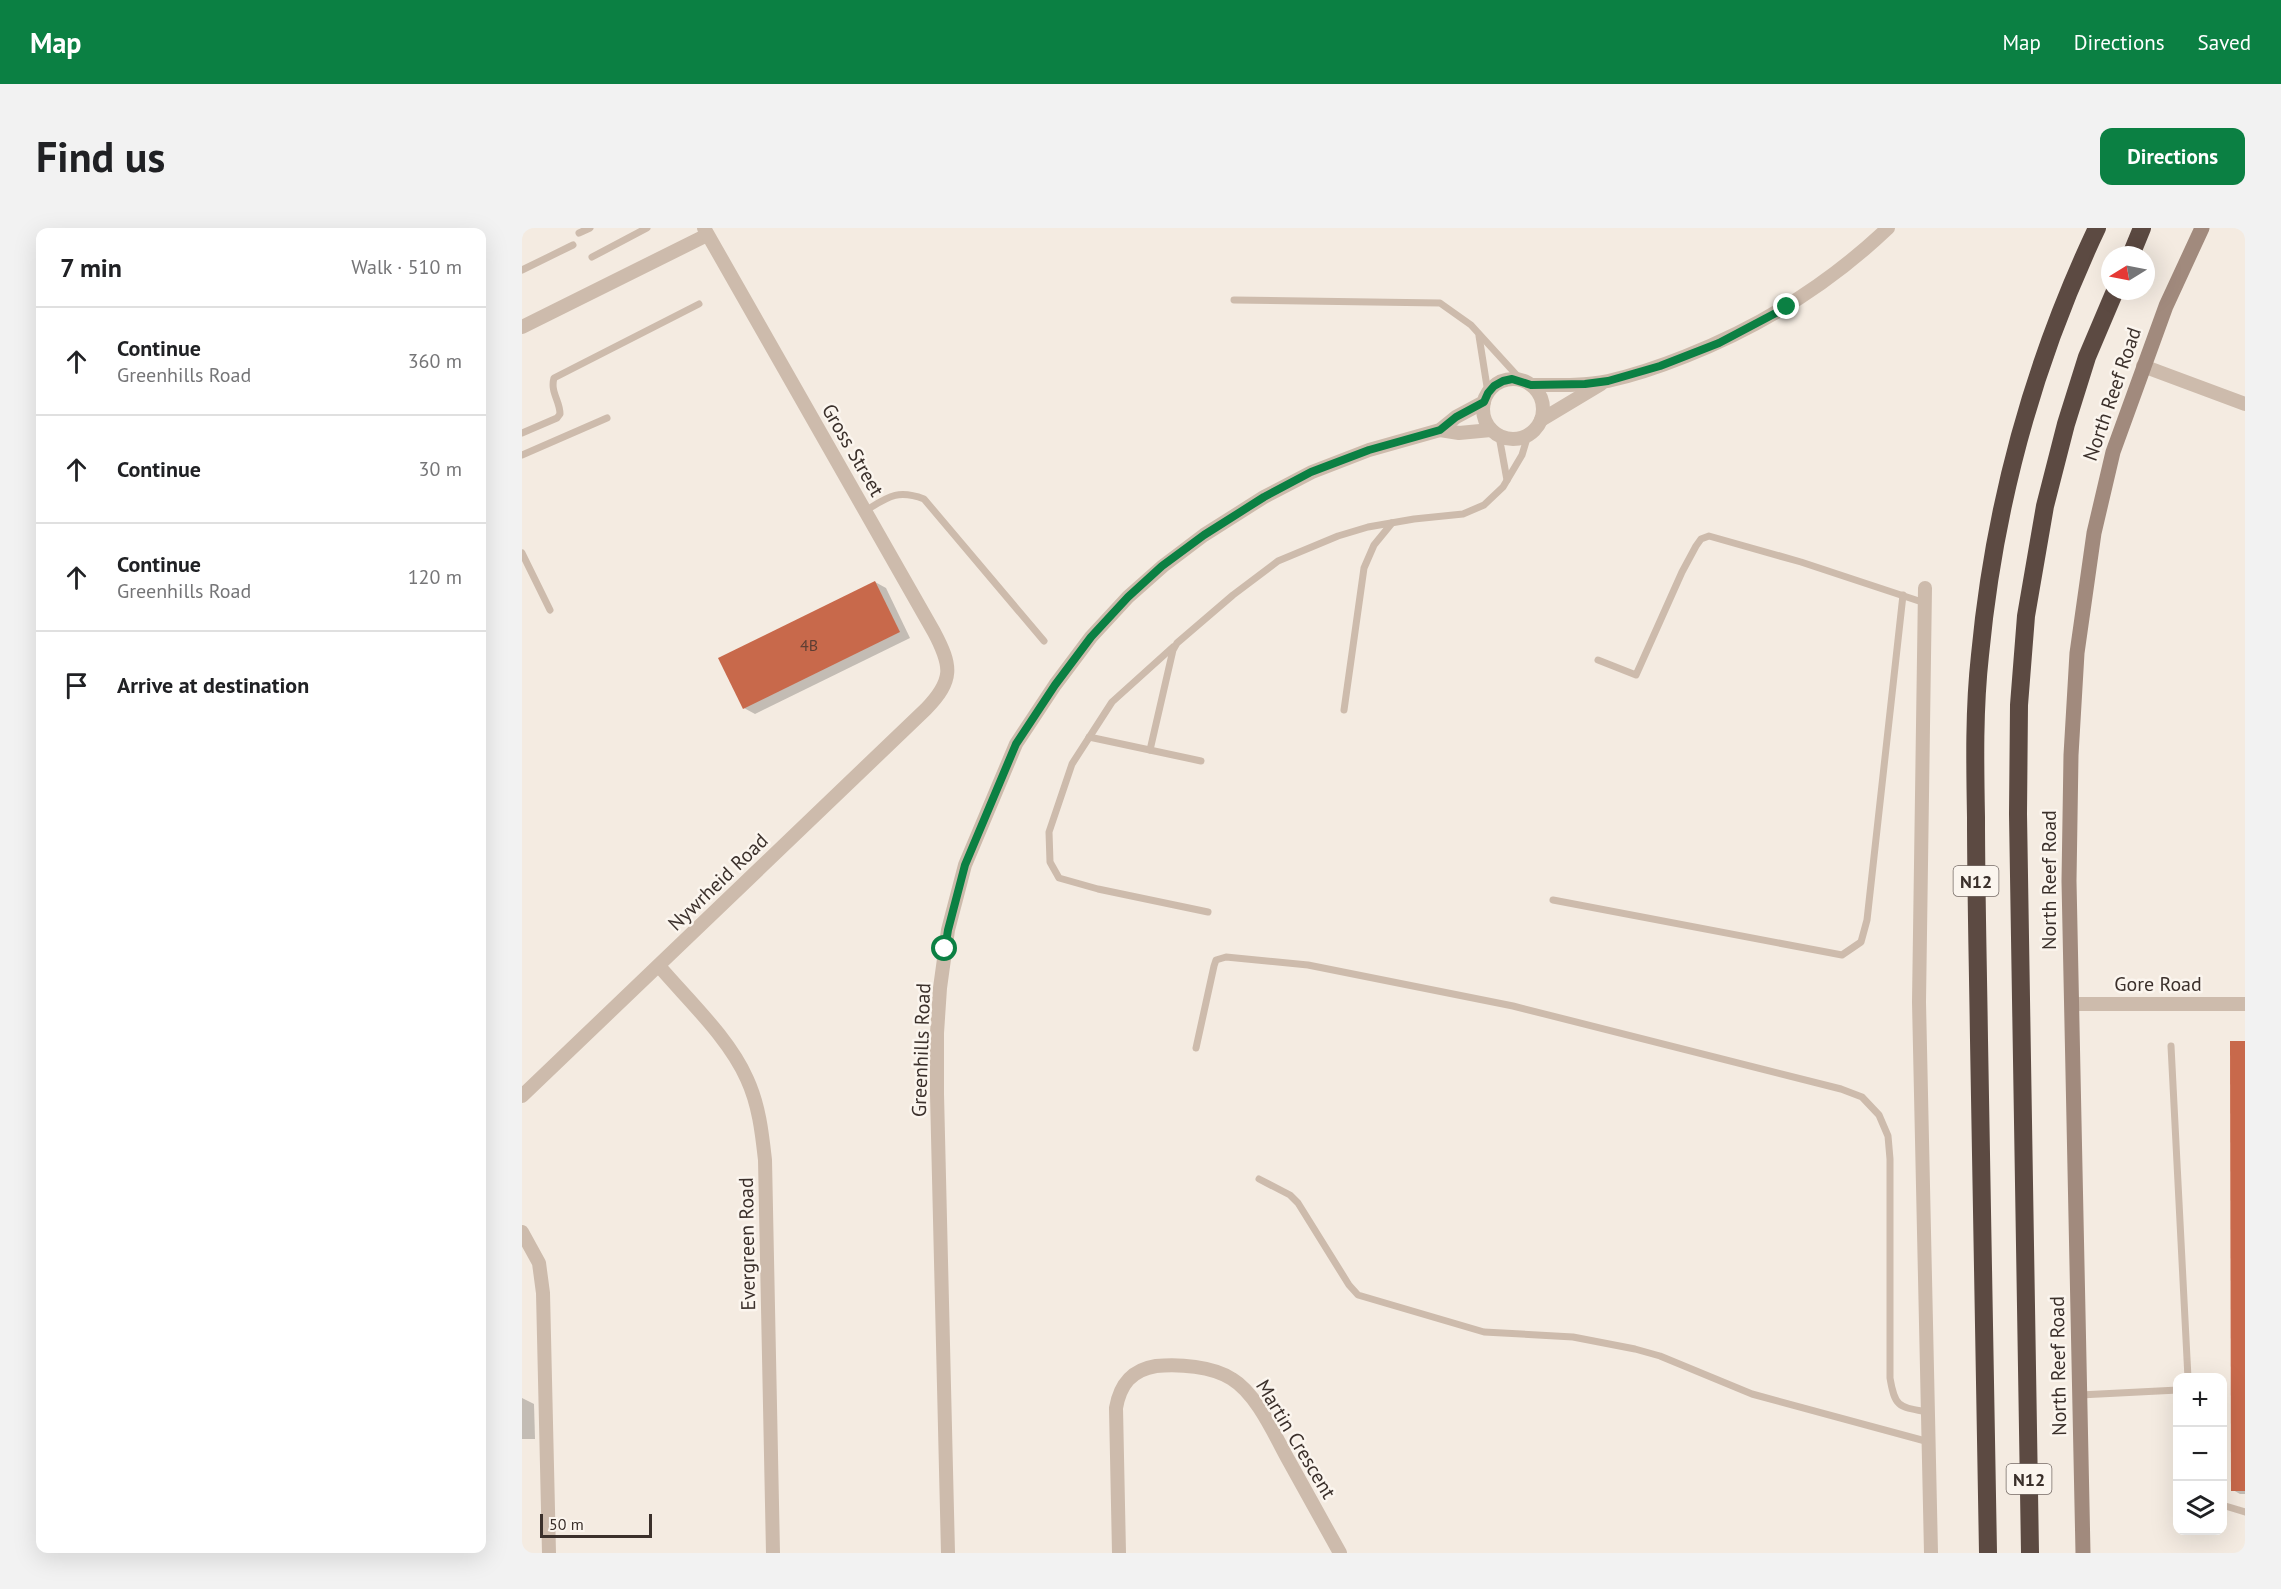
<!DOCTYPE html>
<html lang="en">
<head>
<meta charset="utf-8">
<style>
  body { margin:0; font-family:"PT Sans",sans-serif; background:#f2f2f2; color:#202124 }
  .controls { position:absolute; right:18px; bottom:18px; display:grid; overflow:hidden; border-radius:12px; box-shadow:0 6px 24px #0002 }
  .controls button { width:54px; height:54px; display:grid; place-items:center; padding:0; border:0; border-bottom:2px solid #e0e0e0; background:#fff; color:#202124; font:30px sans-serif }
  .compass { position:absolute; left:1579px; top:18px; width:54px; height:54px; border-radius:50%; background:#fff; box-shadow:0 6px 24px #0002; rotate:260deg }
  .scale { position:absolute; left:18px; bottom:15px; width:112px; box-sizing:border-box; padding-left:6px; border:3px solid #3b302b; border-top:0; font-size:16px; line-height:21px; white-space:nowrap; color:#3b302b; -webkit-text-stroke:4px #fbf5ee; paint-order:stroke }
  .stop { position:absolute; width:18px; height:18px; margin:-14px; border:4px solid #0b8043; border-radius:50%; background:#fff }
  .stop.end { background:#0b8043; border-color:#fff; box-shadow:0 2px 6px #0008 }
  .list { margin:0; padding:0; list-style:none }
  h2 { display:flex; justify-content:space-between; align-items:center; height:78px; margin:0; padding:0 24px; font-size:26px }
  h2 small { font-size:20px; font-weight:400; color:#757577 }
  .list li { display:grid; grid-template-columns:39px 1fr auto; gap:18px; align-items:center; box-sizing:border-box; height:108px; padding:0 24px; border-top:2px solid #e0e0e0 }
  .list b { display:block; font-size:22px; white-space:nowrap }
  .list p { margin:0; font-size:20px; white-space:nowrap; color:#757577 }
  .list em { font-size:20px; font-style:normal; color:#757577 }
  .icon { flex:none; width:33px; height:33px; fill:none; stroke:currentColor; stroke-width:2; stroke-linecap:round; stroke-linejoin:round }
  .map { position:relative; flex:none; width:1723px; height:1325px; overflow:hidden; border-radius:12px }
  header { display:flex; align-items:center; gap:36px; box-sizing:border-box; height:84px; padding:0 30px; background:#0b8043; color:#fff }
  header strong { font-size:28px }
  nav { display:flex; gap:33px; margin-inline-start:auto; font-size:21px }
  .intro { display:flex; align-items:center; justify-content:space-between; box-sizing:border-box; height:144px; padding:0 36px }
  h1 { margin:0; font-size:42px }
  .button { padding:15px 27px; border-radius:12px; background:#0b8043; color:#fff; font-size:21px; font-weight:700 }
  main { display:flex; gap:36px; padding:0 36px }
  aside { flex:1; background:#fff; border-radius:12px; box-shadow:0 6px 24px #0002 }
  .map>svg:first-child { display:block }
  .shadow { fill:#0003 }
  .building { fill:#c8694b }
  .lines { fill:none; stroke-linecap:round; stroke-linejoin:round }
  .service { stroke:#cdbbac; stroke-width:7 }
  .minor { stroke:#cdbbac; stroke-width:14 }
  .secondary { stroke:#a18a7d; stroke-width:15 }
  .motorway { stroke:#5c4a42; stroke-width:18 }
  .route { stroke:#0b8043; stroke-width:8 }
  .labels { text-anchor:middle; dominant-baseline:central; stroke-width:5; stroke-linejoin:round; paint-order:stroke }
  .number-label { font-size:16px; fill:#5e3e33 }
  .shield { fill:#fbf5ee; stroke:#756b66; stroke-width:1.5 }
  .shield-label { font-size:18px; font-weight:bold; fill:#3b302b }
  .street-label { font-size:20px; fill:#3b302b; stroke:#fbf5ee }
</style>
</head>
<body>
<header>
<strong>Map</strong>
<nav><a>Map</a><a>Directions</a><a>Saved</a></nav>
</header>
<div class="intro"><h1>Find us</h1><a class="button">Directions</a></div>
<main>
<aside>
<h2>7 min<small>Walk · 510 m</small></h2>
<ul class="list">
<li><svg class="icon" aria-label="ahead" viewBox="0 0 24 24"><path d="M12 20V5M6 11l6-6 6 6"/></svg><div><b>Continue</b><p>Greenhills Road</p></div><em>360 m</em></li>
<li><svg class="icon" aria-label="ahead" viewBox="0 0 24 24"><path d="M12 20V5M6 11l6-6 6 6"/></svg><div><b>Continue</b></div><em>30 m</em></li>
<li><svg class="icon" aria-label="ahead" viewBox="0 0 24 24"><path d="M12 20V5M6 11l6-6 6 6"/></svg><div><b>Continue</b><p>Greenhills Road</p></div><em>120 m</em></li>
<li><svg class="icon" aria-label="arrive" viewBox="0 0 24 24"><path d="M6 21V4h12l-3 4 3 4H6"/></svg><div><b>Arrive at destination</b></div></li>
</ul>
</aside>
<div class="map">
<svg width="1723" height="1325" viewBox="0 0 1723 1325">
  <rect width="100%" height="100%" fill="#f4ebe1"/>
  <!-- shadow -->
  <g class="shadow">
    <polygon points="353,354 364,360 388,410 233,486 222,480"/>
    <polygon points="1723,814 1723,1266 1718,1266 1711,1262"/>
    <polygon points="0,1170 12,1176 13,1211 0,1211"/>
  </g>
  <!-- building -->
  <g class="building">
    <polygon points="353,353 378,404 221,481 196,430"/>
    <polygon points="1708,813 1723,813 1723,1263 1709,1263"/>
  </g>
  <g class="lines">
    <!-- service -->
    <g class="service">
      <polyline points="57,5 68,0"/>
      <polyline points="70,29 125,0"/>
      <polyline points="0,42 51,17"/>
      <polyline points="712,72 918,75 949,97 1000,153"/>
      <polyline points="957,108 966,165"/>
      <path d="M0 205 35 190 38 186C38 173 28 164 32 150L177 76"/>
      <polyline points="977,208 985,252"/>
      <polyline points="0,227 85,190"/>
      <path d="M343 283C366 269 375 261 402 271L522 413"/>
      <polyline points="0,325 28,382"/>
      <polyline points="651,419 590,474 550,536 527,604 528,634 537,650 576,661 686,684"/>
      <polyline points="1076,432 1114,447 1160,344 1174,318 1179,311 1187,308 1279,334 1403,375"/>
      <polyline points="822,482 842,340 852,317 870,295"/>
      <polyline points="567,509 679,533"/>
      <polyline points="628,522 651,422 655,415 711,367 756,333 816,308 846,299 892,291 941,286 962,277 981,259 1000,227 1006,207"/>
      <polyline points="1031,672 1320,727 1339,714 1345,692 1381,367"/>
      <polyline points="1649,818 1666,1150"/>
      <path d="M674 820 692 738 694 732 704 729 786 737 991 778 1319 861 1340 869 1357 887 1366 908 1368 931V1150C1373 1180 1377 1179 1406 1184"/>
      <polyline points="737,951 768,967 776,975 827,1057 836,1067 962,1104 1051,1109 1113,1121 1138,1128 1230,1166 1407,1214"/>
      <polyline points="1558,1167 1656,1162"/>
      <polyline points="1700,1277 1723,1284"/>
    </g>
    <!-- minor -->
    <g class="minor">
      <polyline points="0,99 185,7"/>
      <polyline points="1621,138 1723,176"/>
      <circle cx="991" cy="181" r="30"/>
      <path d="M1009 157C1034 157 1061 158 1086 153 1113 147 1139 138 1164 128 1240 98 1307 56 1366 0"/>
      <polyline points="1019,192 1079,156"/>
      <polyline points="918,202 937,205 969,202"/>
      <polyline points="1403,360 1397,774 1409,1325"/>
      <path d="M137 738C166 772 207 810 225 851 237 877 240 905 243 932L251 1325"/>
      <polyline points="1550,776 1723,776"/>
      <path d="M0 868 404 481C432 452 430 438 412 404L182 0"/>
      <polyline points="0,1004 17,1035 21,1065 27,1325"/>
      <polyline points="426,1325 415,866 415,805 418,760 426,702 443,637 494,516 533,457 569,409 606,369 641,338 682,307 742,269 790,244 847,222 918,202 934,189 962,174"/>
      <path d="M597 1325 594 1180C598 1157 609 1142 634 1138 657 1136 690 1138 710 1151 735 1166 753 1208 767 1233 784 1264 801 1294 818 1325"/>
    </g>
    <!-- secondary -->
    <polyline class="secondary" points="1561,1325 1547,653 1549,527 1555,425 1572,305 1591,224 1644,78 1680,0"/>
    <!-- motorway -->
    <g class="motorway">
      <polyline points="1609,27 1620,0"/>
      <path d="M1466 1325C1463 1154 1460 983 1457 812 1456 738 1454 664 1454 589 1453 535 1452 481 1458 427 1472 279 1511 135 1575 0"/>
      <polyline points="1508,1325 1496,586 1497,477 1504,388 1523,278 1544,196 1565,129 1593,63"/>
    </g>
  </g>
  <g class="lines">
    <!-- route -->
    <polyline class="route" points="423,721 426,702 443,637 494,516 533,457 569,409 606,369 640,338 682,307 742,269 789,244 847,222 918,202 934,189 962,174 966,165 972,158 981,153 990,151 1009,157 1063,156 1086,153 1138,138 1197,115 1265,79"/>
  </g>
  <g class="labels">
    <!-- number labels -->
    <g class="number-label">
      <text x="287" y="417">4B</text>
    </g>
    <!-- shield labels -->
    <g class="shield">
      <rect x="1431.5" y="638" width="45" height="30" rx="4.5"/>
      <rect x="1484.5" y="1236" width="45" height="30" rx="4.5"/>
    </g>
    <g class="shield-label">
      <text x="1454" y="653">N12</text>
      <text x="1507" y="1251">N12</text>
    </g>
    <!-- street labels -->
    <g class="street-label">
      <text transform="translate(1590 166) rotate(-71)">North Reef Road</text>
      <text transform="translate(331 222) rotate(60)">Gross Street</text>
      <text transform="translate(1527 652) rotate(-90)">North Reef Road</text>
      <text transform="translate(196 654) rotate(-44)">Nywrheid Road</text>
      <text x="1636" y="756">Gore Road</text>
      <text transform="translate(399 822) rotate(-88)">Greenhills Road</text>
      <text transform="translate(225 1016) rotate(-91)">Evergreen Road</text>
      <text transform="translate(1536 1138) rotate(-91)">North Reef Road</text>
      <text transform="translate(774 1211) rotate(59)">Martin Crescent</text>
    </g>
  </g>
</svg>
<div class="controls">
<button>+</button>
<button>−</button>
<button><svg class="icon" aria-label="layers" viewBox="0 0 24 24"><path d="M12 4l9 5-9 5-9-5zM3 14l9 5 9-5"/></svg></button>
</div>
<svg class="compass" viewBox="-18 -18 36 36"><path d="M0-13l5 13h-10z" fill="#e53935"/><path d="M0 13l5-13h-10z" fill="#757577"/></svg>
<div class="scale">50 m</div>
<div class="stop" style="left:423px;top:721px"></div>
<div class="stop end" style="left:1265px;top:79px"></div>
</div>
</main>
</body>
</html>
